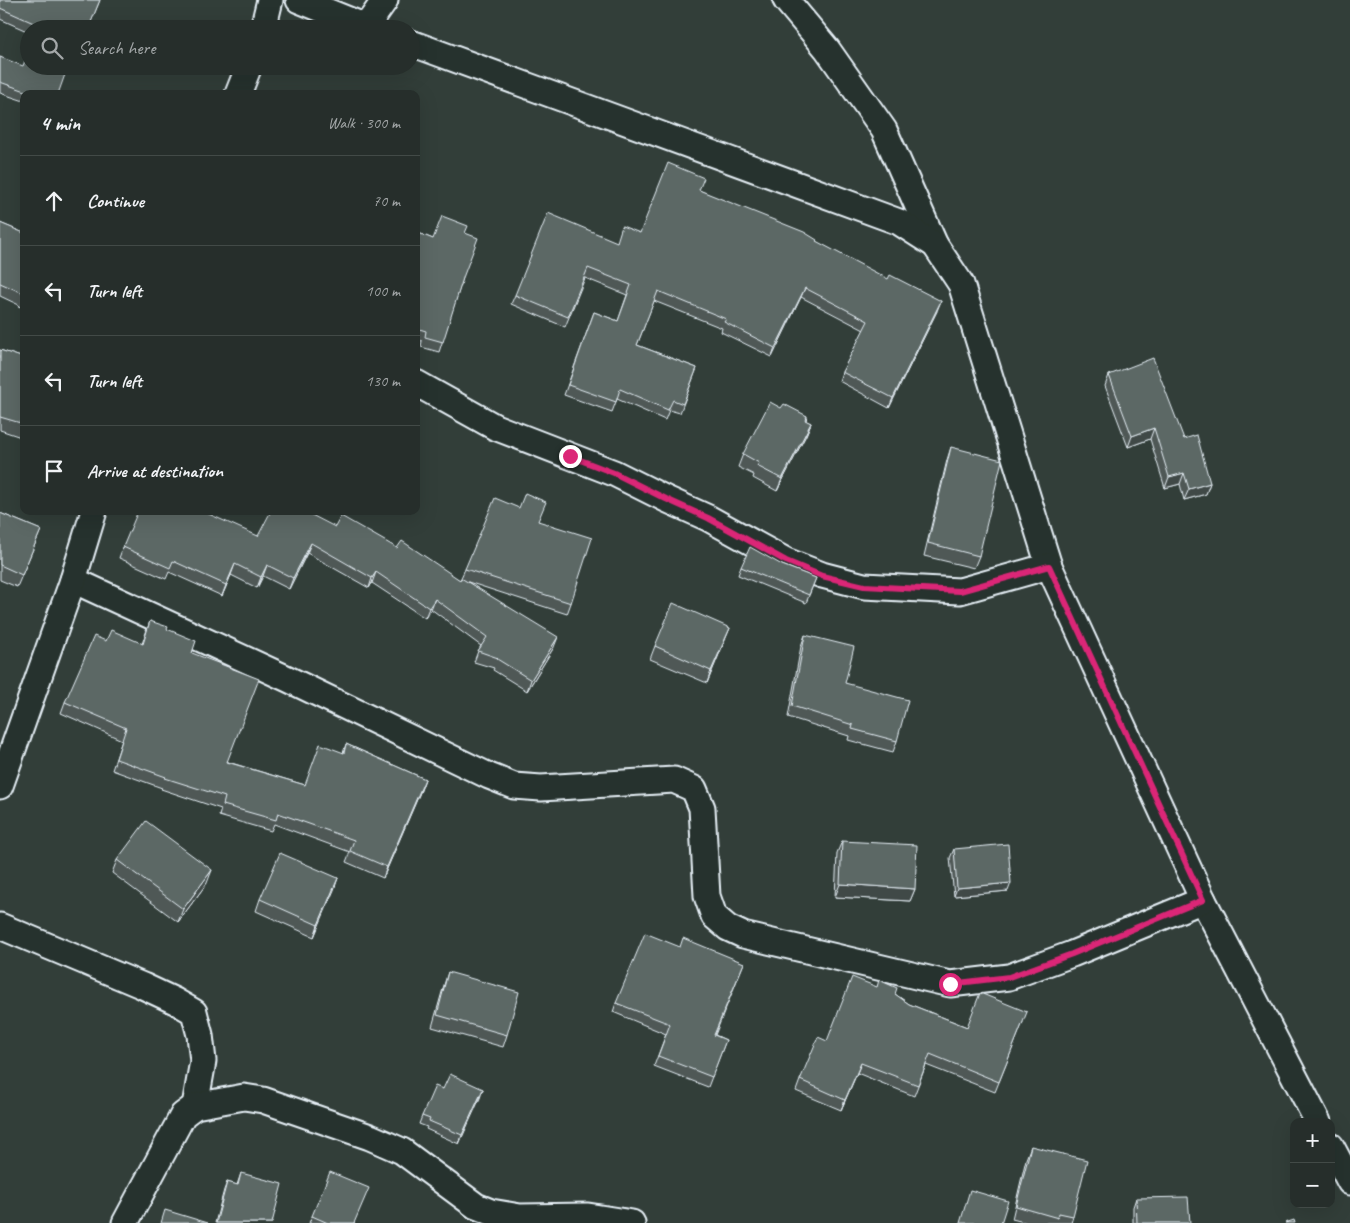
<!DOCTYPE html>
<html lang="en">
<head>
<meta charset="utf-8">
<style>
  body { margin:0; font-family:Caveat,sans-serif; background:#323a37; color:#f1f3f6 }
  .controls { position:absolute; right:15px; bottom:15px; display:grid; overflow:hidden; border-radius:10px; box-shadow:0 5px 20px #0002 }
  .controls button { width:45px; height:45px; display:grid; place-items:center; padding:0; border:0; border-bottom:1px solid #424a47; background:#262e2b; color:#f1f3f6; font:25px sans-serif }
  .stop { position:absolute; width:15px; height:15px; margin:-11px; border:4px solid #db2777; border-radius:50%; background:#fff }
  .stop.end { background:#db2777; border-color:#fff; box-shadow:0 1px 5px #0008 }
  .list { margin:0; padding:0; list-style:none }
  h2 { display:flex; justify-content:space-between; align-items:center; height:65px; margin:0; padding:0 20px; font-size:21px }
  h2 small { font-size:16px; font-weight:400; color:#a4a8a9 }
  .list li { display:grid; grid-template-columns:32px 1fr auto; gap:15px; align-items:center; box-sizing:border-box; height:90px; padding:0 20px; border-top:1px solid #424a47 }
  .list b { display:block; font-size:19px; white-space:nowrap }
  .list em { font-size:16px; font-style:normal; color:#a4a8a9 }
  .icon { flex:none; width:28px; height:28px; fill:none; stroke:currentColor; stroke-width:2; stroke-linecap:round; stroke-linejoin:round }
  .map { position:relative; flex:none; width:1350px; height:1223px; overflow:hidden }
  .search { position:absolute; background:#262e2b; box-shadow:0 5px 20px #0002; left:20px; top:20px; width:400px; height:55px; display:flex; align-items:center; gap:12px; box-sizing:border-box; padding:0 18px; border-radius:28px; color:#a4a8a9; font-size:19px }
  .panel { position:absolute; background:#262e2b; box-shadow:0 5px 20px #0002; left:20px; top:90px; width:400px; height:425px; border-radius:10px }
  .map>svg:first-child { display:block }
  .lines { fill:none; stroke-linecap:round; stroke-linejoin:round }
  .street-casing { stroke:#e8f1f8; stroke-width:29 }
  .street { stroke:#26332d; stroke-width:25 }
  .wall { fill:#4f5957; stroke:#e8f1f8 }
  .shaded-wall { fill:#404947; stroke:#e8f1f8 }
  .building { fill:#5c6865; stroke:#e8f1f8 }
  .route { stroke:#db2777; stroke-width:6 }
</style>
</head>
<body>
<div class="map">
<svg width="1350" height="1223" viewBox="0 0 1350 1223">
  <rect width="100%" height="100%" fill="#323e39"/>
  <filter id="ink" filterUnits="userSpaceOnUse"><feTurbulence type="fractalNoise" baseFrequency=".02" numOctaves="2"/><feDisplacementMap in="SourceGraphic" scale="10" xChannelSelector="R" yChannelSelector="G"/><feConvolveMatrix kernelMatrix="1 2 1 2 8 2 1 2 1" color-interpolation-filters="sRGB"/></filter>
  <g filter="url(#ink)">
    <g class="lines">
      <!-- street casing -->
      <g class="street-casing">
        <g id="street">
          <polyline points="299,0 371,29"/>
          <polyline points="786,0 827,49 884,130 935,245"/>
          <polyline points="366,27 385,0"/>
          <polyline points="263,29 270,0"/>
          <polyline points="411,43 899,222 935,245 961,284 1049,566 1203,900 1318,1122"/>
          <polyline points="238,94 249,66"/>
          <polyline points="416,383 495,427 614,473 666,499 708,518 786,561 822,575 864,586 960,591 1049,566"/>
          <polyline points="73,580 288,679 489,776 514,786 541,788 674,780 694,789 702,808 707,896 714,916 728,928 743,935 950,984 1009,977 1072,954 1203,900"/>
          <polyline points="0,786 73,580 94,511"/>
          <polyline points="0,926 143,986 175,1001 194,1012 200,1035 203,1061 195,1106"/>
          <polyline points="1331,1146 1350,1182"/>
          <polyline points="125,1223 183,1115 195,1106 244,1097 263,1100 370,1137 402,1151 476,1206 491,1212 520,1217 588,1216 632,1223"/>
        </g>
      </g>
      <!-- street -->
      <use href="#street" class="street"/>
    </g>
    <!-- wall -->
    <g class="wall">
      <polygon points="0,0 100,0 88,29 29,29 29,32 0,19"/>
      <polygon points="0,57 58,94 24,94 24,101 0,93"/>
      <polygon points="699,190 817,242 937,311 889,408 839,381 842,372 864,330 801,297 772,357 721,332 722,328 654,301 637,345 697,368 680,413 669,410 665,420 617,399 612,412 564,395 594,312 618,321 627,295 585,278 565,327 511,304 515,295 617,242 640,233"/>
      <polygon points="0,223 24,233 24,308 18,306 19,305 0,296"/>
      <polygon points="416,232 433,239 465,233 463,278 439,352 421,347 422,341 416,339"/>
      <polygon points="0,350 24,358 24,438 0,430"/>
      <polygon points="1109,375 1184,439 1210,483 1206,494 1184,500 1180,484 1165,488 1150,439 1128,447 1105,386"/>
      <polygon points="781,408 807,416 806,421 811,423 806,435 777,491 753,478 754,475 738,467 743,454"/>
      <polygon points="951,447 979,556 974,568 924,556 947,460"/>
      <polygon points="0,513 41,530 17,587 0,580"/>
      <polygon points="539,521 571,603 567,614 468,582 554,647 527,691 493,670 494,668 474,662 478,651 481,646 431,609 425,618 372,583 369,588 307,553 289,589 263,576 257,588 231,575 222,596 169,572 166,579 119,558 123,547 258,536 335,527 397,548 460,580 465,569"/>
      <polygon points="782,565 816,578 806,603 738,575 741,567"/>
      <polygon points="150,621 167,629 192,654 228,762 305,785 343,753 346,744 425,779 421,790 383,878 346,862 350,852 274,824 271,831 219,816 221,809 161,789 162,788 112,770 122,740 61,713 65,702 106,641 142,644"/>
      <polygon points="805,635 845,683 897,741 893,752 848,740 849,736 788,717 801,646"/>
      <polygon points="725,640 707,683 650,659 655,646"/>
      <polygon points="842,841 915,889 910,901 835,897 837,853"/>
      <polygon points="954,849 1008,891 954,896 950,858"/>
      <polygon points="117,860 207,883 178,922 112,873"/>
      <polygon points="338,878 314,937 256,911 260,899"/>
      <polygon points="680,947 744,963 715,1035 726,1040 708,1087 654,1066 666,1034 613,1012 616,1003"/>
      <polygon points="448,972 507,1035 503,1047 432,1027 444,985"/>
      <polygon points="877,987 895,994 909,1004 967,1027 1023,1022 995,1092 926,1065 914,1096 857,1073 841,1110 796,1091 800,1080 827,1041"/>
      <polygon points="443,1089 483,1089 459,1144 426,1129 427,1127 419,1124 422,1116"/>
      <polygon points="1031,1146 1073,1216 1071,1223 1028,1223 1012,1219 1026,1159"/>
      <polygon points="241,1173 272,1223 215,1223 224,1190 227,1182 237,1185"/>
      <polygon points="1136,1198 1190,1223 1133,1223 1133,1207"/>
      <polygon points="312,1216 355,1223 309,1223"/>
    </g>
    <!-- shaded-wall -->
    <g class="shaded-wall">
      <polygon points="805,288 801,297 772,357 775,348"/>
      <polygon points="941,301 937,311 889,408 893,398"/>
      <polygon points="811,423 806,435 777,491 782,479"/>
      <polygon points="1154,428 1150,439 1128,447 1132,436"/>
      <polygon points="1184,473 1180,484 1165,488 1169,477"/>
      <polygon points="1210,483 1206,494 1184,500 1189,489"/>
      <polygon points="311,543 307,553 289,589 293,578"/>
      <polygon points="235,564 231,575 222,596 226,585"/>
      <polygon points="267,565 263,576 257,588 261,577"/>
      <polygon points="376,572 372,583 369,588 372,578"/>
      <polygon points="435,599 431,609 425,618 429,608"/>
      <polygon points="730,628 725,640 707,683 711,671"/>
      <polygon points="558,637 554,647 527,691 531,680"/>
      <polygon points="425,779 421,790 383,878 387,867"/>
      <polygon points="212,870 207,883 178,922 183,909"/>
      <polygon points="338,878 334,890 314,937 318,925"/>
      <polygon points="1011,883 1008,891 954,896 957,888"/>
      <polygon points="840,884 915,889 910,901 835,897"/>
      <polygon points="861,1063 857,1073 841,1110 845,1100"/>
      <polygon points="483,1089 480,1098 459,1144 462,1135"/>
    </g>
    <!-- building -->
    <g class="building">
      <polygon points="0,0 100,0 89,27 82,25 81,29 36,29 38,25 0,8"/>
      <polygon points="29,50 29,66 68,66 58,94 34,94 0,82 0,57 23,66"/>
      <polygon points="668,163 704,178 699,190 804,232 817,240 816,241 888,279 890,275 941,301 893,398 842,372 868,321 805,288 775,348 724,322 726,319 658,291 637,345 697,368 683,404 673,400 668,410 620,389 616,402 568,385 594,312 618,321 631,285 588,268 568,317 515,295 548,213 617,242 622,226 640,233"/>
      <polygon points="442,216 468,226 465,233 478,238 464,275 443,342 425,337 426,331 416,328 416,311 418,306 416,306 416,232 433,239"/>
      <polygon points="0,223 24,233 24,295 23,294 23,293 0,283"/>
      <polygon points="0,350 24,358 24,424 0,417"/>
      <polygon points="1153,358 1184,439 1197,435 1210,483 1189,489 1184,473 1169,477 1154,428 1132,436 1109,375"/>
      <polygon points="770,402 781,408 784,404 807,416 805,420 811,423 782,479 757,466 759,463 743,454"/>
      <polygon points="951,447 1002,460 979,556 928,543"/>
      <polygon points="525,493 546,502 538,521 592,538 571,603 465,569 495,498 519,508"/>
      <polygon points="138,511 202,511 258,536 271,511 304,511 335,527 341,516 397,548 402,541 460,580 461,578 558,637 531,680 497,659 498,658 478,651 487,637 435,599 429,608 376,572 372,578 311,543 293,578 267,565 261,577 235,564 226,585 173,561 170,568 123,547"/>
      <polygon points="0,513 41,530 22,575 0,565"/>
      <polygon points="750,547 782,565 816,578 809,595 741,567"/>
      <polygon points="673,603 730,628 711,671 655,646"/>
      <polygon points="150,621 168,627 167,629 196,641 192,653 259,679 227,762 305,785 320,744 344,753 346,744 425,779 387,867 350,851 354,840 278,813 276,820 223,805 225,797 165,778 166,777 116,759 126,728 65,702 94,636 106,641 111,630 143,644"/>
      <polygon points="805,635 854,647 845,683 908,700 897,741 852,729 853,725 792,706"/>
      <polygon points="146,821 212,870 183,909 117,860"/>
      <polygon points="842,841 917,845 915,889 840,884"/>
      <polygon points="1008,844 1011,883 957,888 954,849"/>
      <polygon points="280,853 338,878 318,925 260,899"/>
      <polygon points="645,933 680,947 683,938 744,963 714,1035 726,1040 712,1077 658,1056 670,1024 616,1003"/>
      <polygon points="448,972 519,992 507,1035 437,1015"/>
      <polygon points="852,977 877,987 879,980 897,988 895,994 909,1004 967,1027 980,993 1027,1012 999,1082 930,1054 918,1085 861,1063 845,1100 800,1080 818,1037 827,1041"/>
      <polygon points="450,1074 483,1089 462,1135 429,1121 430,1119 422,1116 435,1086 443,1089"/>
      <polygon points="1031,1146 1087,1160 1073,1216 1059,1213 1058,1218 1016,1206"/>
      <polygon points="330,1172 369,1188 354,1223 328,1223 312,1216"/>
      <polygon points="241,1173 282,1184 272,1223 216,1223 227,1182 238,1185"/>
      <polygon points="970,1190 1008,1201 1001,1223 960,1223"/>
      <polygon points="1188,1197 1190,1223 1137,1223 1136,1198"/>
      <polygon points="165,1210 208,1223 161,1223"/>
      <polygon points="1294,1220 1295,1223 1285,1223"/>
    </g>
  </g>
  <g class="lines" filter="url(#ink)">
    <!-- route -->
    <polyline class="route" points="570,456 614,473 666,499 708,518 786,561 822,576 864,586 960,591 1049,566 1203,900 1072,954 1009,977 950,984"/>
  </g>
</svg>
<div class="controls">
<button>+</button>
<button>−</button>
</div>
<div class="stop" style="left:950px;top:984px"></div>
<div class="stop end" style="left:570px;top:456px"></div>
<div class="search"><svg class="icon" aria-label="search" viewBox="0 0 24 24"><circle cx="10" cy="10" r="6"/><path d="M15 15l6 6"/></svg>Search here</div>
<section class="panel">
<h2>4 min<small>Walk · 300 m</small></h2>
<ul class="list">
<li><svg class="icon" aria-label="ahead" viewBox="0 0 24 24"><path d="M12 20V5M6 11l6-6 6 6"/></svg><div><b>Continue</b></div><em>70 m</em></li>
<li><svg class="icon" aria-label="left" viewBox="0 0 24 24"><path d="M17 20v-9H6M10 6l-5 5 5 5"/></svg><div><b>Turn left</b></div><em>100 m</em></li>
<li><svg class="icon" aria-label="left" viewBox="0 0 24 24"><path d="M17 20v-9H6M10 6l-5 5 5 5"/></svg><div><b>Turn left</b></div><em>130 m</em></li>
<li><svg class="icon" aria-label="arrive" viewBox="0 0 24 24"><path d="M6 21V4h12l-3 4 3 4H6"/></svg><div><b>Arrive at destination</b></div></li>
</ul>
</section>
</div>
</body>
</html>
